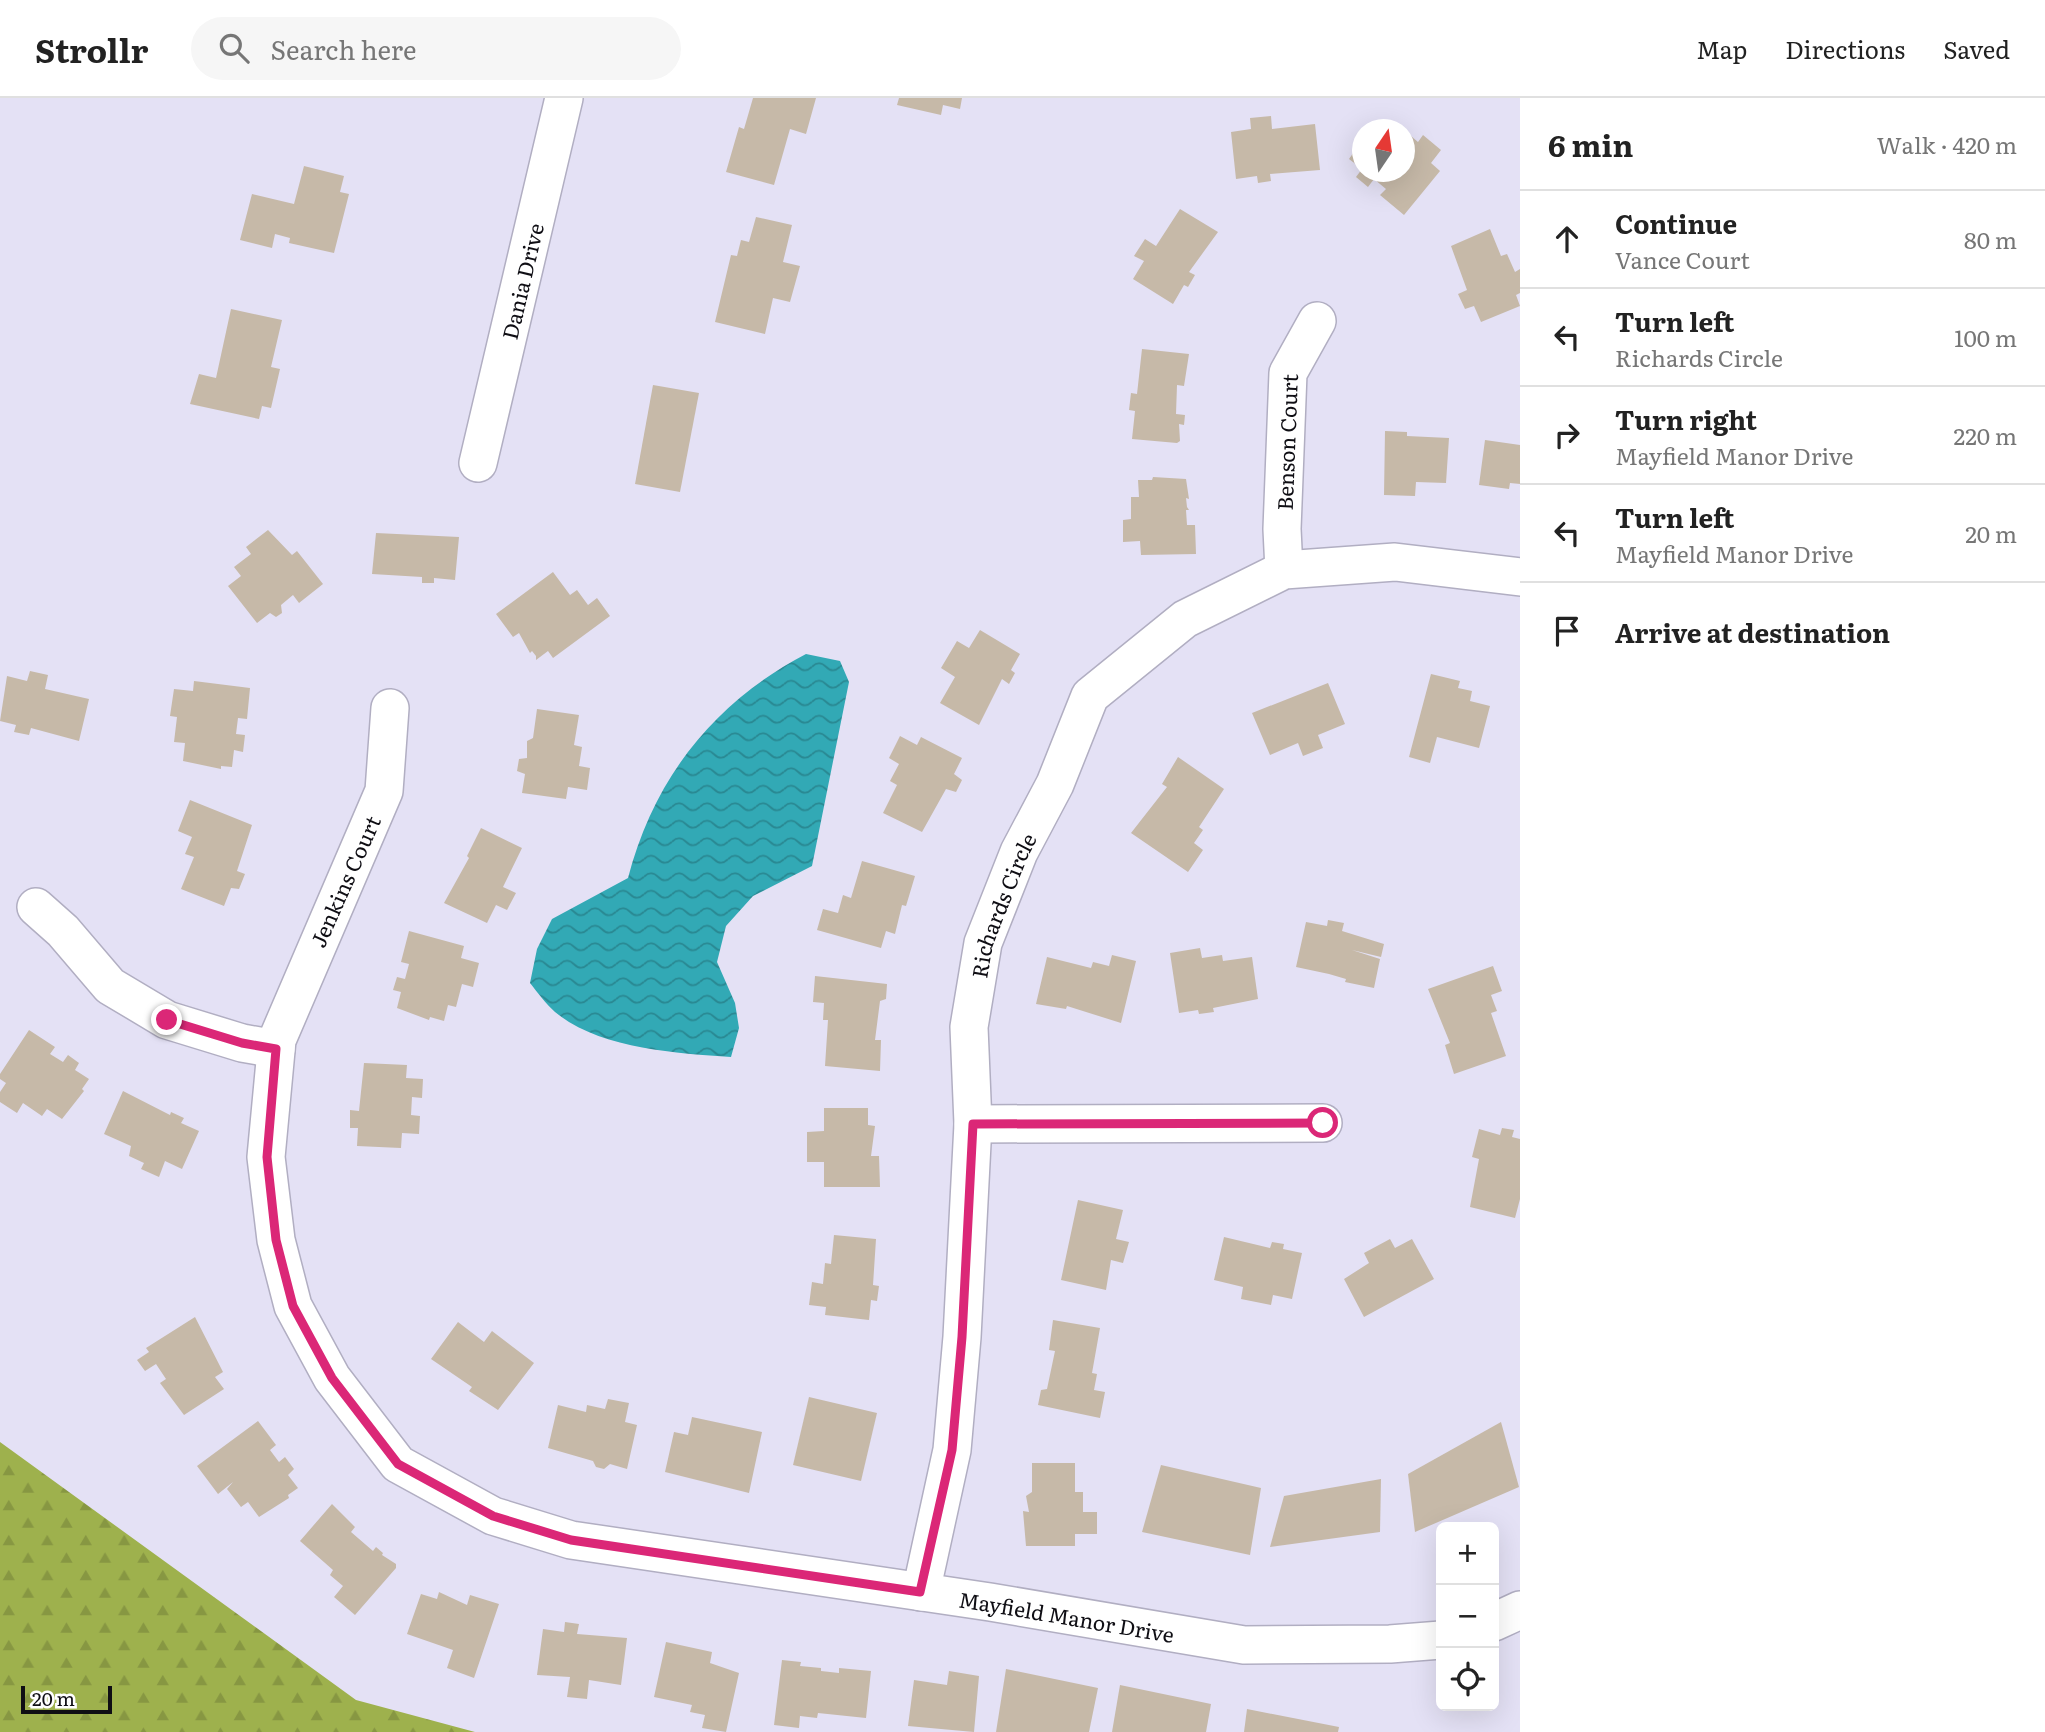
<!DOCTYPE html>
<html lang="en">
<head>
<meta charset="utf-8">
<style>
  body { margin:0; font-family:Literata,serif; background:#f6f6f6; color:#222 }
  .controls { position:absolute; right:21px; bottom:21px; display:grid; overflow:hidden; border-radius:10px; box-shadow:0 7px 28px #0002 }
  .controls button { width:63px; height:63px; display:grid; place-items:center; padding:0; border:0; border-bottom:2px solid #e0e0e0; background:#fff; color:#222; font:35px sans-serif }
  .compass { position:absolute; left:1352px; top:21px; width:63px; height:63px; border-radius:50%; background:#fff; box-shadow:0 7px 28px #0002; rotate:13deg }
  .scale { position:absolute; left:21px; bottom:18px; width:91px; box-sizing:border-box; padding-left:7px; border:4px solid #0f0e14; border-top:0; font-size:19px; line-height:24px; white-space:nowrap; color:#0f0e14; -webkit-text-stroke:5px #fff; paint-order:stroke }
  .stop { position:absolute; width:21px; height:21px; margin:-16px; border:5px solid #db2777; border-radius:50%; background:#fff }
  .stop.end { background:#db2777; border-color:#fff; box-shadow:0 2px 7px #0008 }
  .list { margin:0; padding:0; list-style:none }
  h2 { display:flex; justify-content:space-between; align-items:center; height:91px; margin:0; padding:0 28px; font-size:30px }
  h2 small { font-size:23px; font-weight:400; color:#767676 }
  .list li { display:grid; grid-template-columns:46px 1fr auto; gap:21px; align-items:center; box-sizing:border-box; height:98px; padding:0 28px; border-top:2px solid #e0e0e0 }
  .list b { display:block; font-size:26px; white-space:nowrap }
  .list p { margin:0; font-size:23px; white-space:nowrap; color:#767676 }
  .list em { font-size:23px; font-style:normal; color:#767676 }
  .icon { flex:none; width:38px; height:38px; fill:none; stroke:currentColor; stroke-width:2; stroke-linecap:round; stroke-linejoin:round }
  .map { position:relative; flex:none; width:1520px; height:1634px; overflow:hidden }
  header { display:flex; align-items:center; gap:42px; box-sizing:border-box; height:98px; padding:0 35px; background:#fff; border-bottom:2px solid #e0e0e0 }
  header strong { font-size:33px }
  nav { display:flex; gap:38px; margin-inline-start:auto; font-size:24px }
  .search { width:490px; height:63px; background:#f6f6f6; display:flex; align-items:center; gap:18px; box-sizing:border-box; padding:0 24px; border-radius:38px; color:#767676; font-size:26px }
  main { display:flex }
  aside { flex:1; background:#fff }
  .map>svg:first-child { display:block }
  .forest { fill:url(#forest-firs) }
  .water { fill:url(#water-waves) }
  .building { fill:#c6b9a8 }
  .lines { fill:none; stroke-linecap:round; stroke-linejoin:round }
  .minor-casing { stroke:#b1aec2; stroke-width:40 }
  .minor { stroke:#fff; stroke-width:37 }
  .route { stroke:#db2777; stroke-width:9 }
  .labels { text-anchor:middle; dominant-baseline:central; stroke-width:5; stroke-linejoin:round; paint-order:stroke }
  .street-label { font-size:21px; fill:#0f0e14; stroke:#fff }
</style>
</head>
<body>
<header>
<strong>Strollr</strong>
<div class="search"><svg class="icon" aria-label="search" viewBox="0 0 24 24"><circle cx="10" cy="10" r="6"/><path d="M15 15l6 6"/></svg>Search here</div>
<nav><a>Map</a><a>Directions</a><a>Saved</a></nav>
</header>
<main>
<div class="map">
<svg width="1520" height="1634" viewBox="0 0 1520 1634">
  <defs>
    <pattern id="forest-firs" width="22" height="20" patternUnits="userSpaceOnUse" patternTransform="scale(1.75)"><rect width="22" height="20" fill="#9eb14d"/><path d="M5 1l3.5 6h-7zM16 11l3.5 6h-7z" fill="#879742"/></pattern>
    <pattern id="water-waves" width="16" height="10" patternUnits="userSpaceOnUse" patternTransform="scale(1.75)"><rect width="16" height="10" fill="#32a9b5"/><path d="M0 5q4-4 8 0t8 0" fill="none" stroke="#298892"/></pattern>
  </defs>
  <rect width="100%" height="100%" fill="#e4e1f5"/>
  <!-- forest -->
  <polygon class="forest" points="0,1344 356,1602 475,1634 0,1634"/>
  <!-- water -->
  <path class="water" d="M806 556 840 563 849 584 812 768 753 798 726 828 717 864 735 905 739 930 731 959C675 955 600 951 555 914 546 906 538 895 530 885L537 851 552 821 628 780C654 680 714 604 806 556Z"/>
  <!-- building -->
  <g class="building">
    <polygon points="753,0 816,0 806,36 790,31 774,87 726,74 739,29 744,31"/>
    <polygon points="899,0 962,0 960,11 943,7 941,17 897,7"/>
    <polygon points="1271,18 1272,31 1315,26 1320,72 1270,76 1271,83 1258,85 1257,78 1236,81 1231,34 1251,31 1250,20"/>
    <polygon points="1405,33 1418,44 1423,37 1441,52 1431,65 1440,73 1404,117 1380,97 1386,91 1374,81 1368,89 1356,79 1362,71 1349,61 1363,41 1363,74 1405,74"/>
    <polygon points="304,68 344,78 340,94 349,96 334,155 289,145 290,140 275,136 272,150 240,142 252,96 294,106"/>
    <polygon points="1180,111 1218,134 1189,174 1195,177 1188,189 1184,187 1173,206 1133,181 1144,163 1134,158 1145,141 1156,148"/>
    <polygon points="756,119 792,127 783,164 800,168 790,204 773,200 765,236 715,224 731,157 737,158 741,142 749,144"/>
    <polygon points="1490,131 1501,158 1507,156 1515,174 1520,171 1520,195 1516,197 1520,208 1481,224 1474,208 1465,211 1458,196 1467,192 1451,148"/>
    <polygon points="231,211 282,222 271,269 280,271 271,310 262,308 259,321 190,306 199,276 216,280"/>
    <polygon points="1142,251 1189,256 1184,288 1177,287 1176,316 1185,317 1184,327 1179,326 1180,343 1177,345 1132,341 1135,313 1129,312 1131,295 1137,296"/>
    <polygon points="653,287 699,295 680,394 635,386"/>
    <polygon points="1385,333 1407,334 1407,338 1449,340 1446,385 1416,384 1415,398 1384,397"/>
    <polygon points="1485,342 1520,347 1520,386 1510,385 1509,391 1479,387"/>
    <polygon points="1153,379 1186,381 1189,401 1186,400 1187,409 1189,412 1186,412 1187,427 1195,427 1196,456 1141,457 1140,443 1123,444 1123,422 1131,421 1131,399 1139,399 1138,382 1152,382"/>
    <polygon points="268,432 292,457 297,453 323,486 299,505 293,497 281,507 282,515 276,519 270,515 257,525 228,488 241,478 234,469 251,456 246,449"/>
    <polygon points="376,435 459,439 455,482 434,480 434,485 422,485 422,479 372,476"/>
    <polygon points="553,474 570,497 577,492 588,507 597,500 610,518 553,560 548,553 536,562 536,558 532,553 530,555 519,535 513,539 496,516"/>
    <polygon points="980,532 1020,556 1011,572 1015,575 1009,586 1002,581 979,627 940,605 955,579 941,570 957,543 969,550"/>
    <polygon points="30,573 48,577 45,591 89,601 79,643 31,630 29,637 14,634 16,627 0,623 7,578 27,583"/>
    <polygon points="1431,576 1460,583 1458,590 1472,593 1470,603 1490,608 1479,650 1437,639 1430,665 1409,659"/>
    <polygon points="194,583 250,590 247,621 238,620 236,636 245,637 243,654 234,652 232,669 221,668 221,671 183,663 185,645 174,644 177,619 170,618 174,591 193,593"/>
    <polygon points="1328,585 1345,626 1318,637 1323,650 1303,658 1298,645 1270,657 1252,615"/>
    <polygon points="537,611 579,617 574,647 582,649 579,668 590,670 587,692 568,689 566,701 522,695 525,676 517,673 519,661 527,660 527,643 533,640"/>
    <polygon points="900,638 917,647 921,639 962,660 954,676 962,682 956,694 946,691 922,734 883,715 897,687 890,683 899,666 889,660"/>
    <polygon points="1178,659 1224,691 1199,729 1203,732 1194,745 1203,752 1188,774 1131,735 1167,689 1162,686"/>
    <polygon points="190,702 252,727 237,773 245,776 239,791 231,790 224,808 181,791 194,759 185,756 192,739 178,733"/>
    <polygon points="481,730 522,750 503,789 516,795 507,812 496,807 487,825 444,805 469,760 467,758"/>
    <polygon points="862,763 915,778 906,808 902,807 895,836 886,833 881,850 817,832 823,811 838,815 843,797 851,800"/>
    <polygon points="1328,822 1344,825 1342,833 1384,846 1381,859 1352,852 1380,861 1374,890 1345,884 1346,881 1329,876 1296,869 1306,824 1327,828"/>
    <polygon points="409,833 464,848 461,860 479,865 473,889 462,886 456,909 448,907 444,923 430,919 429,922 397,910 401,894 393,892 397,879 405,881 409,866 401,864"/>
    <polygon points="1200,850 1202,860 1222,857 1223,863 1252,859 1258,901 1213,910 1214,914 1199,916 1198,912 1179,915 1170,855"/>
    <polygon points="1112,857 1136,863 1121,925 1067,908 1066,911 1036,906 1047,859 1091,870 1093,864 1109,868"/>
    <polygon points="1493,868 1502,893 1491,897 1497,913 1491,915 1506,958 1454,976 1445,947 1450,945 1428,891"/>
    <polygon points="815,878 887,886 886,901 880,903 875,942 881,942 880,973 825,968 828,922 823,922 824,905 813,904"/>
    <polygon points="29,932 55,949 50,956 63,964 68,957 79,965 75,972 89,981 82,991 84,993 62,1021 47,1011 42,1018 23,1005 17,1015 0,1004 0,994 6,985 0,981 0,976"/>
    <polygon points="364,965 407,967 406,980 423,981 422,1000 412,999 411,1017 420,1018 419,1036 402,1035 401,1050 357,1048 358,1030 350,1030 350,1012 359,1013"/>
    <polygon points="123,993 170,1017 171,1014 184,1020 181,1025 199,1033 182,1071 165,1063 159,1079 141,1071 144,1065 129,1058 131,1048 104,1036"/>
    <polygon points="824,1010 868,1010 868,1027 875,1028 871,1058 879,1058 880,1089 824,1089 824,1064 807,1064 807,1034 824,1033"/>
    <polygon points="1502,1030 1514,1032 1512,1039 1520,1041 1520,1101 1515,1120 1470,1109 1479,1061 1472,1059 1479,1031 1500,1037"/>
    <polygon points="1078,1102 1123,1112 1116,1141 1129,1144 1123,1165 1111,1162 1106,1192 1061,1182"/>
    <polygon points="834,1137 876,1141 873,1187 879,1188 877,1203 871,1202 869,1222 825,1217 826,1209 809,1207 812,1184 823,1186 825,1165 831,1166"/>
    <polygon points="1224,1139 1270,1150 1272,1144 1284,1146 1283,1151 1302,1155 1292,1201 1273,1197 1271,1207 1241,1201 1243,1189 1214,1182"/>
    <polygon points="1390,1141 1395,1150 1412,1141 1434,1181 1364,1219 1344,1181 1369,1165 1364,1155"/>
    <polygon points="195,1219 223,1274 215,1279 224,1291 184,1317 160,1285 166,1281 156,1266 145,1273 137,1262 149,1254 146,1250"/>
    <polygon points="1053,1222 1100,1230 1092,1275 1097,1276 1094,1292 1105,1294 1100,1320 1038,1307 1041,1292 1047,1291 1055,1253 1049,1252"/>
    <polygon points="458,1224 484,1244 492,1233 534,1265 498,1312 469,1293 472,1289 431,1261"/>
    <polygon points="809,1299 877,1315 861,1383 793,1367"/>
    <polygon points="608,1301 629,1305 625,1324 637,1327 627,1371 610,1366 604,1371 596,1369 593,1363 548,1350 558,1307 586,1314 587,1307 605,1311"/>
    <polygon points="692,1319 762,1334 749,1395 665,1374 674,1334 688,1337"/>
    <polygon points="258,1323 276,1347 270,1352 279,1364 285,1359 294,1371 288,1377 298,1390 288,1397 289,1400 259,1419 248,1404 241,1409 227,1391 233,1384 218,1396 197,1368"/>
    <polygon points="1501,1324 1519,1389 1415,1434 1408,1376"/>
    <polygon points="1032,1365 1075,1365 1075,1394 1083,1394 1083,1414 1097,1414 1097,1436 1075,1436 1075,1448 1026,1448 1023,1413 1029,1414 1026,1398 1032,1394"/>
    <polygon points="1161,1367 1261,1390 1250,1457 1142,1434"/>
    <polygon points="1381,1381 1380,1434 1270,1449 1284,1398"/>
    <polygon points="332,1406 355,1429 351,1434 373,1453 376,1449 383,1455 382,1457 396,1466 396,1470 355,1517 334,1499 343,1488 330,1477 333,1472 300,1443"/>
    <polygon points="439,1494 467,1507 470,1497 499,1506 474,1580 447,1570 453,1552 407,1536 421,1496 437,1501"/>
    <polygon points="565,1524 579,1526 577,1536 627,1540 621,1587 589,1582 587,1601 567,1599 570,1579 537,1577 543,1531 564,1534"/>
    <polygon points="666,1544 712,1554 710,1565 739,1575 726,1634 702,1630 705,1617 690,1614 692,1607 654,1599"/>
    <polygon points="782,1562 801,1564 800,1568 821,1570 821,1573 839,1575 839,1570 871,1573 866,1620 818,1615 817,1620 800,1618 799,1630 774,1627"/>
    <polygon points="1006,1571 1098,1590 1089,1634 996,1634"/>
    <polygon points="949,1573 979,1578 974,1634 908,1628 914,1582 947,1587"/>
    <polygon points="1120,1587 1211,1606 1206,1634 1112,1634"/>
    <polygon points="1247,1611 1339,1629 1338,1634 1244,1634"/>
  </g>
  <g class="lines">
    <!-- minor casing -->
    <g class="minor-casing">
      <g id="minor">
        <path id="s1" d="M478 365 564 0"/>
        <path id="s2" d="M1284 472 1282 431 1288 275 1317 223"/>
        <path id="s3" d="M390 610 384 693 277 942 266 1059 276 1142 293 1208 332 1280 398 1366 493 1418 571 1442 990 1504 1244 1547 1390 1546 1441 1542"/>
        <polyline points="36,809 63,833 110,888 167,922 242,945 276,951"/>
        <polyline points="973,1026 1323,1025"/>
        <path id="s4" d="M921 1494 952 1352 962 1239 973 1026 969 929 983 845 1019 754 1055 686 1090 598 1185 521 1284 472 1395 464 1520 479"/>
        <polyline points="1494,1524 1520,1512"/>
      </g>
    </g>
    <!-- minor -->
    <use href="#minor" class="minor"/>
  </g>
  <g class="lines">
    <!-- route -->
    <polyline class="route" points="167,922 242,945 276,951 267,1059 276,1142 293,1208 332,1280 398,1366 493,1418 571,1442 920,1494 952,1352 962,1239 973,1026 1323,1025"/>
  </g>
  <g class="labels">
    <!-- street labels -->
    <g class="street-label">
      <text stroke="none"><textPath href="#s1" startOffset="187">Dania Drive</textPath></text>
      <text stroke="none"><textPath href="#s2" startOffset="128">Benson Court</textPath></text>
      <text transform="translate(344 783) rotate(-66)">Jenkins Court</text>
      <text stroke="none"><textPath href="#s4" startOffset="696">Richards Circle</textPath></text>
      <text stroke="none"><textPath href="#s3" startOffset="1505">Mayfield Manor Drive</textPath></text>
    </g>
  </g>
</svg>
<div class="controls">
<button>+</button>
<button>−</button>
<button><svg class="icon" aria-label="locate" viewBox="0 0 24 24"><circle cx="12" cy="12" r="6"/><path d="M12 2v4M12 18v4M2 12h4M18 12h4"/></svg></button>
</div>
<svg class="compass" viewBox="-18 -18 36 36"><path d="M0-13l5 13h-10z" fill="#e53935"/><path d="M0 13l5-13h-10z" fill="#767676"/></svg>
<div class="scale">20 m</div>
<div class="stop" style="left:1323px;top:1025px"></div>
<div class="stop end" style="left:167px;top:922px"></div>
</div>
<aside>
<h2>6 min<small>Walk · 420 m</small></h2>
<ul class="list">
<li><svg class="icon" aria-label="ahead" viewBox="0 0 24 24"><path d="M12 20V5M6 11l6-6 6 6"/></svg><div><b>Continue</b><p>Vance Court</p></div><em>80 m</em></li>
<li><svg class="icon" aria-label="left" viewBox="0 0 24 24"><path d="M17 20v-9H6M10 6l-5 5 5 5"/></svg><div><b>Turn left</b><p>Richards Circle</p></div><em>100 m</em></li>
<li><svg class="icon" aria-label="right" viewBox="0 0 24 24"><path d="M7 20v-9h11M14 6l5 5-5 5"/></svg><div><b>Turn right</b><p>Mayfield Manor Drive</p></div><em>220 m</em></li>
<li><svg class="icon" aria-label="left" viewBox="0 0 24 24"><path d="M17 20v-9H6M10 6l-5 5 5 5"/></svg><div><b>Turn left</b><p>Mayfield Manor Drive</p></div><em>20 m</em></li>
<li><svg class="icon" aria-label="arrive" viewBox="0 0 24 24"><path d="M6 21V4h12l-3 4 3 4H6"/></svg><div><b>Arrive at destination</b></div></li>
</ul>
</aside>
</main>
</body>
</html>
